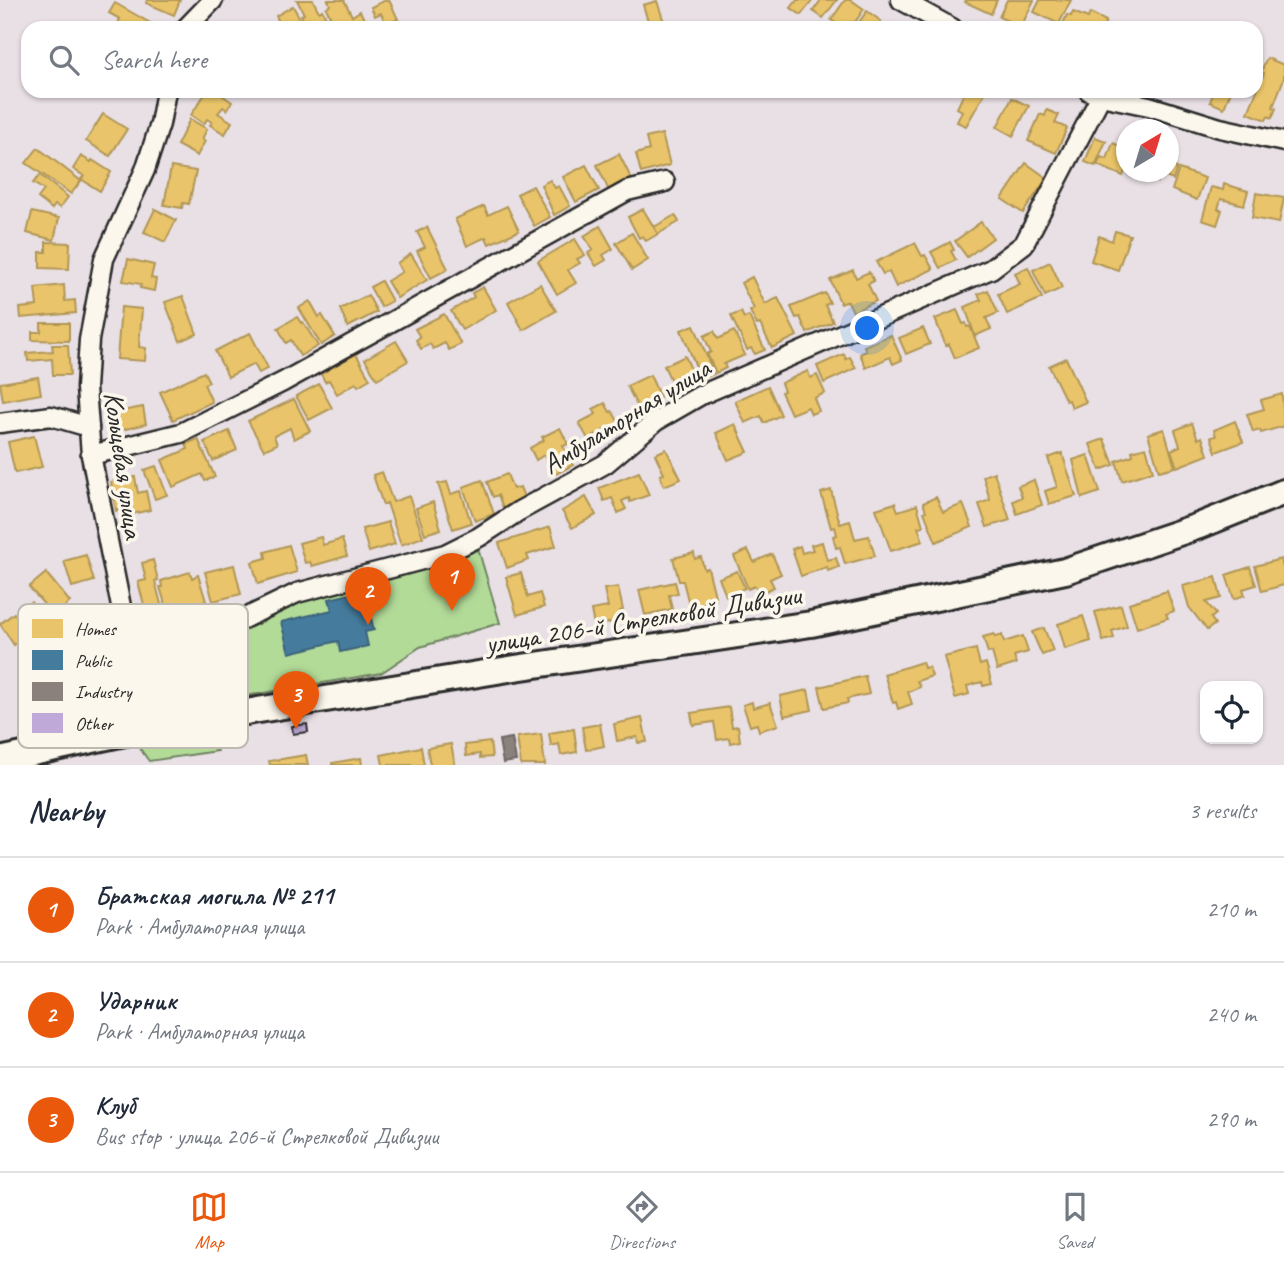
<!DOCTYPE html>
<html lang="en">
<head>
<meta charset="utf-8">
<style>
  body { margin:0; font-family:Caveat,sans-serif; background:#f6f6f7; color:#1f2937 }
  .controls { position:absolute; right:21px; bottom:21px; display:grid; overflow:hidden; border-radius:14px; box-shadow:0 2px 5px #0004 }
  .controls button { width:63px; height:63px; display:grid; place-items:center; padding:0; border:0; border-bottom:2px solid #e0e1e3; background:#fff; color:#1f2937; font:35px sans-serif }
  .compass { position:absolute; left:1116px; top:119px; width:63px; height:63px; border-radius:50%; background:#fff; box-shadow:0 2px 5px #0004; rotate:38deg }
  .you { position:absolute; left:868px; top:329px; width:24px; height:24px; margin:-18px; border:5px solid #fff; border-radius:50%; background:#1a73e8; box-shadow:0 0 0 10px #1a73e833 }
  .badge { display:grid; place-items:center; width:46px; height:46px; border-radius:50%; background:#ea580c; color:#fff; font-size:23px; font-weight:700 }
  .pin { position:absolute; translate:-50% -58px; filter:drop-shadow(0 2px 4px #0008) }
  .pin::after { content:''; position:absolute; top:37px; width:24px; height:21px; background:inherit; clip-path:polygon(0 0,100% 0,50% 100%) }
  .list { margin:0; padding:0; list-style:none }
  h2 { display:flex; justify-content:space-between; align-items:center; height:91px; margin:0; padding:0 28px; font-size:30px }
  h2 small { font-size:23px; font-weight:400; color:#747a83 }
  .list li { display:grid; grid-template-columns:46px 1fr auto; gap:21px; align-items:center; box-sizing:border-box; height:105px; padding:0 28px; border-top:2px solid #e0e1e3 }
  .list b { display:block; font-size:26px; white-space:nowrap }
  .list p { margin:0; font-size:23px; white-space:nowrap; color:#747a83 }
  .list em { font-size:23px; font-style:normal; color:#747a83 }
  .icon { flex:none; width:38px; height:38px; fill:none; stroke:currentColor; stroke-width:2; stroke-linecap:round; stroke-linejoin:round }
  .map { position:relative; flex:none; width:1284px; height:765px; overflow:hidden }
  .search { position:absolute; background:#fff; box-shadow:0 2px 5px #0004; left:21px; right:21px; top:21px; height:77px; display:flex; align-items:center; gap:18px; box-sizing:border-box; padding:0 24px; border-radius:21px; color:#747a83; font-size:26px }
  .sheet { height:406px; background:#fff }
  nav { display:flex; justify-content:space-around; align-items:center; box-sizing:border-box; height:98px; border-top:2px solid #e0e1e3; background:#fff; font-size:19px; color:#747a83 }
  nav a { display:grid; justify-items:center; gap:4px }
  nav .on { color:#ea580c }
  .map>svg:first-child { display:block }
  .green { fill:#b3db98; stroke:#6f8362; stroke-width:2 }
  .homes { fill:#e9c46a; stroke:#b09657; stroke-width:2 }
  .public { fill:#457b9d; stroke:#3d637b; stroke-width:2 }
  .industry { fill:#8a817c; stroke:#6e6764; stroke-width:2 }
  .building { fill:#bea9d8; stroke:#2b2b2b; stroke-width:2 }
  .lines { fill:none; stroke-linecap:round; stroke-linejoin:round }
  .street-casing { stroke:#2b2b2b; stroke-width:23 }
  .secondary-casing { stroke:#2b2b2b; stroke-width:30 }
  .street { stroke:#fbf7ec; stroke-width:18 }
  .secondary { stroke:#fbf7ec; stroke-width:24 }
  .labels { text-anchor:middle; dominant-baseline:central; stroke-width:7; stroke-linejoin:round; paint-order:stroke }
  .street-label { font-size:28px; fill:#2b2b2b; stroke:#fbf7ec }
  .key { fill:#fbf7ec; stroke:#bdbab2; stroke-width:2 }
  .key-label { font-size:19px; fill:#2b2b2b }
</style>
</head>
<body>
<div class="map">
<svg width="1284" height="765" viewBox="0 0 1284 765">
  <rect width="100%" height="100%" fill="#e9e0e6"/>
  <filter id="ink" filterUnits="userSpaceOnUse"><feTurbulence type="fractalNoise" baseFrequency=".0143" numOctaves="2"/><feDisplacementMap in="SourceGraphic" scale="14" xChannelSelector="R" yChannelSelector="G"/><feConvolveMatrix kernelMatrix="1 2 1 2 8 2 1 2 1" color-interpolation-filters="sRGB"/></filter>
  <g filter="url(#ink)">
    <!-- green -->
    <g class="green">
      <path d="M477 545 500 623 420 647 381 673 175 708C150 703 147 676 139 654L296 599Z"/>
      <polygon points="158,733 193,734 217,751 149,761 138,746"/>
    </g>
    <!-- homes -->
    <g class="homes">
      <polygon points="147,0 180,0 174,15 146,3"/>
      <polygon points="297,0 313,0 319,12 322,10 332,28 308,28 301,15 304,14"/>
      <polygon points="328,0 344,0 352,16 360,11 367,25 361,28 336,28 326,8 330,5"/>
      <polygon points="386,0 389,0 398,19 386,25 381,13 375,16 371,7"/>
      <polygon points="797,0 796,0 813,0 801,15 791,8"/>
      <polygon points="821,0 837,0 823,18 813,11"/>
      <polygon points="845,0 851,0 864,9 851,28 844,28 831,20"/>
      <polygon points="966,0 997,0 991,14 965,2"/>
      <polygon points="1007,0 1034,0 1021,27 999,17"/>
      <polygon points="1040,0 1071,0 1059,24 1034,12"/>
      <polygon points="657,1 665,25 650,28 643,5"/>
      <polygon points="115,3 159,28 116,28 120,19 109,13"/>
      <polygon points="293,6 305,28 282,28 276,16"/>
      <polygon points="867,11 881,21 876,28 855,28"/>
      <polygon points="1073,12 1088,18 1090,13 1106,21 1103,28 1061,28 1067,15 1071,16"/>
      <polygon points="1267,58 1284,65 1284,78 1273,107 1276,108 1272,118 1268,116 1266,120 1248,113 1264,73 1261,72"/>
      <polygon points="207,91 216,91 232,102 227,110 223,107 218,113 232,122 225,134 210,125 212,122 207,119 204,124 191,115"/>
      <polygon points="965,91 986,91 966,126 957,122 962,111 957,108"/>
      <polygon points="1214,91 1231,91 1224,108 1210,102"/>
      <polygon points="1012,98 1029,106 1013,136 997,127"/>
      <polygon points="1047,110 1059,115 1055,123 1067,128 1056,153 1028,141 1040,114 1045,116"/>
      <polygon points="103,114 127,129 110,156 86,141"/>
      <polygon points="190,119 207,129 202,139 205,141 197,156 177,145"/>
      <polygon points="662,134 670,165 641,173 636,154 649,150 646,138"/>
      <polygon points="1095,137 1106,141 1095,166 1085,162"/>
      <polygon points="1113,143 1126,149 1126,168 1123,176 1097,165 1101,157 1107,159"/>
      <polygon points="38,148 81,181 71,194 26,163"/>
      <polygon points="619,154 632,180 609,191 597,165"/>
      <polygon points="81,156 91,162 92,160 111,172 100,191 81,179 84,176 73,169"/>
      <polygon points="1026,163 1047,178 1023,213 1002,199"/>
      <polygon points="586,165 599,190 576,202 563,177"/>
      <polygon points="1168,165 1177,168 1173,180 1160,175 1158,182 1146,178 1148,172 1168,172"/>
      <polygon points="171,167 196,171 189,204 183,203 182,208 164,205"/>
      <polygon points="1179,169 1205,178 1197,200 1172,190"/>
      <polygon points="40,175 68,197 60,208 55,205 52,209 38,198 44,190 33,183"/>
      <polygon points="550,180 555,188 559,186 570,206 554,215 541,185"/>
      <polygon points="1224,184 1248,191 1244,205 1221,199 1218,209 1222,210 1217,225 1202,220 1211,187 1223,190"/>
      <polygon points="533,186 550,217 534,226 517,194"/>
      <polygon points="1256,193 1284,198 1279,223 1252,218"/>
      <polygon points="484,206 488,215 507,206 519,231 489,244 486,237 467,246 455,219"/>
      <polygon points="155,209 176,220 165,242 144,232"/>
      <polygon points="643,209 658,234 646,241 643,236 639,238 628,217"/>
      <polygon points="32,212 59,218 54,240 27,233"/>
      <polygon points="675,215 679,222 658,234 654,227"/>
      <polygon points="981,222 993,238 967,257 955,241"/>
      <polygon points="600,226 613,249 603,255 606,260 596,266 588,253 593,250 584,236"/>
      <polygon points="427,227 448,269 431,278 417,251 425,247 417,232"/>
      <polygon points="1115,231 1130,235 1118,270 1091,261 1099,236 1112,241"/>
      <polygon points="632,233 648,260 632,270 616,243"/>
      <polygon points="575,239 585,255 577,259 580,263 568,270 576,283 557,294 538,261"/>
      <polygon points="46,242 70,243 69,269 40,268 40,252 46,252"/>
      <polygon points="950,242 954,250 951,251 956,260 940,268 931,252"/>
      <polygon points="915,243 922,256 925,255 933,269 896,287 889,272 883,274 876,262"/>
      <polygon points="411,254 427,280 397,298 387,281 402,272 397,263"/>
      <polygon points="128,259 154,265 151,278 156,279 154,291 140,288 141,284 123,281"/>
      <polygon points="1050,262 1062,288 1045,296 1033,270"/>
      <polygon points="1028,267 1042,298 1007,314 998,294 1020,284 1015,273"/>
      <polygon points="853,270 856,278 869,272 874,281 868,284 876,301 853,312 848,301 841,304 830,280"/>
      <polygon points="752,277 765,304 778,298 797,336 772,348 760,324 757,325 750,311 754,309 741,283"/>
      <polygon points="381,281 392,301 381,307 370,287"/>
      <polygon points="540,284 556,311 523,330 508,302"/>
      <polygon points="64,285 65,301 75,300 76,313 21,318 20,308 37,306 35,288"/>
      <polygon points="483,287 496,310 462,330 451,311 474,297 472,293"/>
      <polygon points="988,290 998,313 986,318 991,329 975,336 965,307 981,300 978,294"/>
      <polygon points="825,293 830,303 825,305 833,322 807,333 800,317 796,318 791,307"/>
      <polygon points="368,295 377,312 348,327 340,309"/>
      <polygon points="183,296 197,334 180,341 165,302"/>
      <polygon points="310,301 319,317 322,315 335,336 321,345 299,308"/>
      <polygon points="121,307 142,309 139,347 146,348 145,361 117,359"/>
      <polygon points="957,310 963,324 966,323 967,327 970,326 979,348 955,358 949,344 946,346 935,319"/>
      <polygon points="741,312 744,318 749,316 765,350 755,354 751,348 747,350 731,316"/>
      <polygon points="444,314 461,344 449,350 445,343 433,349 430,344 421,349 416,340 420,337 415,329"/>
      <polygon points="297,317 301,323 303,322 318,346 300,356 291,340 286,343 278,328"/>
      <polygon points="41,323 69,323 69,341 32,340 32,332 41,332"/>
      <polygon points="694,325 714,374 701,379 681,330"/>
      <polygon points="923,328 930,344 906,354 899,338"/>
      <polygon points="714,331 718,339 734,331 745,355 724,364 726,368 716,373 707,354 711,352 704,336"/>
      <polygon points="250,333 268,368 259,373 254,364 228,377 215,351"/>
      <polygon points="891,335 902,360 893,364 890,357 866,368 860,354 866,351 864,346"/>
      <polygon points="396,341 408,361 377,379 365,359"/>
      <polygon points="52,345 68,345 70,375 53,375 52,359 28,361 27,353 53,351"/>
      <polygon points="356,354 370,379 358,386 356,383 337,394 329,380 325,382 321,374"/>
      <polygon points="844,354 846,359 850,357 856,368 824,383 817,366"/>
      <polygon points="685,356 696,380 675,389 664,366"/>
      <polygon points="1066,358 1086,402 1072,408 1069,400 1066,401 1049,366"/>
      <polygon points="808,371 810,378 817,375 825,393 814,398 819,411 811,414 808,407 791,414 781,392 784,391 781,383"/>
      <polygon points="204,372 209,382 204,384 212,402 173,420 160,392"/>
      <polygon points="650,375 660,397 638,408 627,386"/>
      <polygon points="38,377 41,394 3,401 0,383"/>
      <polygon points="319,384 332,408 309,420 296,396"/>
      <polygon points="768,386 781,415 764,423 761,416 745,423 735,401"/>
      <polygon points="1282,394 1284,426 1261,433 1260,430 1253,432 1247,414 1264,409 1261,400"/>
      <polygon points="294,399 310,431 294,439 290,428 274,436 277,444 264,450 248,421"/>
      <polygon points="605,403 610,412 612,411 621,426 607,434 604,430 588,439 579,423 596,414 593,409"/>
      <polygon points="143,407 146,424 114,432 111,413"/>
      <polygon points="1235,421 1243,442 1216,452 1211,437 1216,436 1214,430"/>
      <polygon points="1192,423 1198,439 1202,437 1208,455 1177,467 1171,450 1180,446 1175,430"/>
      <polygon points="735,424 748,452 728,460 716,433"/>
      <polygon points="560,428 568,444 563,446 573,465 554,475 544,455 536,460 530,448 544,440 542,437"/>
      <polygon points="1164,429 1175,467 1159,471 1148,434"/>
      <polygon points="229,431 237,450 213,461 204,442"/>
      <polygon points="34,436 42,467 15,473 8,442"/>
      <polygon points="198,439 215,477 205,481 202,474 173,487 162,460 188,449 186,444"/>
      <polygon points="1104,439 1114,465 1100,470 1090,444"/>
      <polygon points="1146,447 1153,471 1122,481 1116,461 1133,455 1132,451"/>
      <polygon points="666,449 681,479 664,486 660,475 664,474 655,454"/>
      <polygon points="1062,453 1076,496 1049,504 1045,491 1057,487 1048,458"/>
      <polygon points="1088,455 1100,492 1082,498 1073,460"/>
      <polygon points="156,466 167,495 155,499 144,470"/>
      <polygon points="382,472 393,502 409,496 423,537 401,545 387,503 383,505 373,475"/>
      <polygon points="639,472 649,495 630,502 629,498 622,501 626,509 618,513 612,498 604,501 599,488"/>
      <polygon points="994,472 1010,520 987,527 979,504 990,500 983,476"/>
      <polygon points="507,474 513,489 520,487 526,502 504,511 498,495 493,497 487,482"/>
      <polygon points="135,477 138,493 146,491 150,510 132,514 131,508 116,511 111,482"/>
      <polygon points="482,480 494,514 475,521 463,487"/>
      <polygon points="1034,480 1042,505 1017,514 1013,501 1022,497 1018,486"/>
      <polygon points="447,482 451,494 461,491 471,523 453,529 438,484"/>
      <polygon points="831,490 840,524 850,521 855,539 869,536 875,556 845,564 840,547 836,548 833,536 837,535 835,527 831,528 821,493"/>
      <polygon points="586,497 596,515 572,528 562,511"/>
      <polygon points="936,497 943,512 963,504 972,527 936,542 924,512 926,511 923,503"/>
      <polygon points="433,502 441,529 425,534 416,508"/>
      <polygon points="895,503 898,511 917,505 923,526 918,527 923,541 891,551 876,509"/>
      <polygon points="388,522 395,544 369,552 362,529"/>
      <polygon points="550,527 556,546 527,555 529,560 507,568 499,543"/>
      <polygon points="321,537 323,545 342,539 347,556 312,566 310,562 305,563 299,543"/>
      <polygon points="822,542 827,560 836,558 839,567 828,571 827,567 801,576 792,549 800,546 802,553 813,550 811,545"/>
      <polygon points="289,545 297,572 258,584 252,562 266,558 265,552"/>
      <polygon points="748,550 754,562 772,554 781,574 770,579 774,587 759,594 755,586 748,589 734,556"/>
      <polygon points="694,553 695,559 701,557 704,569 708,568 716,600 698,605 700,614 692,616 683,581 679,581 673,558"/>
      <polygon points="86,555 94,581 72,587 64,561"/>
      <polygon points="1281,559 1284,572 1284,585 1262,591 1255,566"/>
      <polygon points="153,560 158,580 155,581 163,612 147,616 138,582 146,580 142,563"/>
      <polygon points="234,565 241,594 213,601 205,572"/>
      <polygon points="1250,567 1256,585 1243,589 1245,595 1234,599 1226,575"/>
      <polygon points="737,571 745,588 726,596 719,578"/>
      <polygon points="190,572 192,578 198,575 206,601 170,612 169,606 166,607 160,587 162,587 161,581"/>
      <polygon points="46,573 70,602 54,616 29,587"/>
      <polygon points="521,573 528,597 540,593 544,607 517,615 506,577"/>
      <polygon points="1216,577 1221,598 1206,602 1216,614 1211,618 1215,624 1207,630 1189,607 1183,586"/>
      <polygon points="675,582 678,593 669,595 672,609 645,615 639,590"/>
      <polygon points="618,587 623,610 620,611 622,620 594,626 591,610 608,607 604,589"/>
      <polygon points="1167,591 1174,611 1166,614 1168,618 1137,628 1129,603"/>
      <polygon points="31,602 46,621 33,631 17,612"/>
      <polygon points="1121,605 1127,626 1112,631 1114,638 1103,641 1095,612"/>
      <polygon points="14,613 30,634 14,645 0,624"/>
      <polygon points="1083,616 1091,641 1065,649 1058,624"/>
      <polygon points="1044,628 1053,651 1042,655 1032,632"/>
      <polygon points="994,634 995,637 1002,635 1004,642 1023,636 1028,652 1014,656 1016,664 997,670 992,652 988,653 983,637"/>
      <polygon points="976,649 980,665 986,663 992,684 983,686 982,682 967,686 969,694 955,698 944,657"/>
      <polygon points="922,662 924,668 929,667 932,676 917,681 920,687 908,692 912,704 898,709 896,702 893,703 884,674"/>
      <polygon points="865,676 869,694 847,699 848,703 824,708 819,687"/>
      <polygon points="808,690 812,710 784,716 780,696"/>
      <polygon points="752,702 753,708 770,703 778,725 759,731 757,724 750,726 743,705"/>
      <polygon points="729,707 732,727 738,726 740,741 730,743 729,738 717,740 714,722 693,725 691,713"/>
      <polygon points="642,718 647,742 638,743 637,737 617,741 614,724"/>
      <polygon points="600,724 604,746 586,750 582,727"/>
      <polygon points="574,729 577,752 561,755 559,744 551,746 549,733"/>
      <polygon points="541,734 545,765 521,765 517,737"/>
      <polygon points="490,742 492,757 480,758 480,754 466,756 465,745"/>
      <polygon points="451,744 455,765 430,765 427,748"/>
      <polygon points="421,747 424,765 383,765 381,755"/>
      <polygon points="306,755 308,765 270,765 269,761"/>
      <polygon points="361,758 362,765 332,765 332,763"/>
    </g>
    <!-- public -->
    <polygon class="public" points="355,593 358,604 367,602 374,630 365,632 368,646 340,652 338,641 289,653 281,622 332,610 329,599"/>
    <!-- industry -->
    <polygon class="industry" points="512,738 516,761 503,763 499,740"/>
    <!-- building -->
    <polygon class="building" points="307,724 308,732 293,734 292,726"/>
    <g class="lines">
      <!-- street casing -->
      <g class="street-casing">
        <g id="street">
          <polyline points="901,0 952,28"/>
          <polyline points="186,28 213,0"/>
          <polyline points="1089,91 1101,96 1149,106 1220,128 1284,142"/>
          <polyline points="0,423 51,416 89,427"/>
          <polyline points="91,455 181,433 283,382 627,191 665,182"/>
          <polyline points="130,652 239,621 297,593 445,554 479,537 519,511 605,464 656,421 701,395 991,269 1024,244 1101,96"/>
          <polyline points="148,728 130,652 91,455 86,388 89,340 104,259 145,170 160,124 166,91"/>
        </g>
      </g>
      <!-- secondary casing -->
      <g class="secondary-casing">
        <polyline id="secondary" points="0,760 148,728 515,668 811,624 1065,571 1199,526 1284,492"/>
      </g>
      <!-- street -->
      <use href="#street" class="street"/>
      <!-- secondary -->
      <use href="#secondary" class="secondary"/>
    </g>
  </g>
  <g class="labels">
    <!-- street labels -->
    <g class="street-label">
      <text transform="translate(626 416) rotate(-32)">Амбулаторная улица</text>
      <text transform="translate(124 465) rotate(82)">Кольцевая улица</text>
      <text transform="translate(643 619) rotate(-9)">улица 206-й Стрелковой Дивизии</text>
    </g>
  </g>
  <!-- legend -->
  <rect x="18" y="604" width="230" height="144" rx="10" class="key"/>
  <rect x="32" y="619" width="31" height="19" fill="#e9c46a"/>
  <rect x="32" y="650" width="31" height="20" fill="#457b9d"/>
  <rect x="32" y="682" width="31" height="19" fill="#8a817c"/>
  <rect x="32" y="713" width="31" height="20" fill="#bea9d8"/>
  <g class="key-label">
    <text x="75" y="635">Homes</text>
    <text x="75" y="667">Public</text>
    <text x="75" y="698">Industry</text>
    <text x="75" y="730">Other</text>
  </g>
</svg>
<div class="controls">
<button><svg class="icon" aria-label="locate" viewBox="0 0 24 24"><circle cx="12" cy="12" r="6"/><path d="M12 2v4M12 18v4M2 12h4M18 12h4"/></svg></button>
</div>
<svg class="compass" viewBox="-18 -18 36 36"><path d="M0-13l5 13h-10z" fill="#e53935"/><path d="M0 13l5-13h-10z" fill="#747a83"/></svg>
<div class="you"></div>
<div class="pin badge" style="left:452px;top:611px">1</div>
<div class="pin badge" style="left:368px;top:625px">2</div>
<div class="pin badge" style="left:296px;top:729px">3</div>
<div class="search"><svg class="icon" aria-label="search" viewBox="0 0 24 24"><circle cx="10" cy="10" r="6"/><path d="M15 15l6 6"/></svg>Search here</div>
</div>
<section class="sheet">
<h2>Nearby<small>3 results</small></h2>
<ul class="list">
<li><span class="badge">1</span><div><b>Братская могила № 211</b><p>Park · Амбулаторная улица</p></div><em>210 m</em></li>
<li><span class="badge">2</span><div><b>Ударник</b><p>Park · Амбулаторная улица</p></div><em>240 m</em></li>
<li><span class="badge">3</span><div><b>Клуб</b><p>Bus stop · улица 206-й Стрелковой Дивизии</p></div><em>290 m</em></li>
</ul>
</section>
<nav>
<a class="on"><svg class="icon" aria-label="map" viewBox="0 0 24 24"><path d="M3 6l6-2 6 2 6-2v14l-6 2-6-2-6 2zM9 4v14M15 6v14"/></svg>Map</a>
<a><svg class="icon" aria-label="directions" viewBox="0 0 24 24"><path d="M12 3l9 9-9 9-9-9zM9 14v-3h6M13 9l2 2-2 2"/></svg>Directions</a>
<a><svg class="icon" aria-label="saved" viewBox="0 0 24 24"><path d="M7 4h10v16l-5-4-5 4z"/></svg>Saved</a>
</nav>
</body>
</html>
